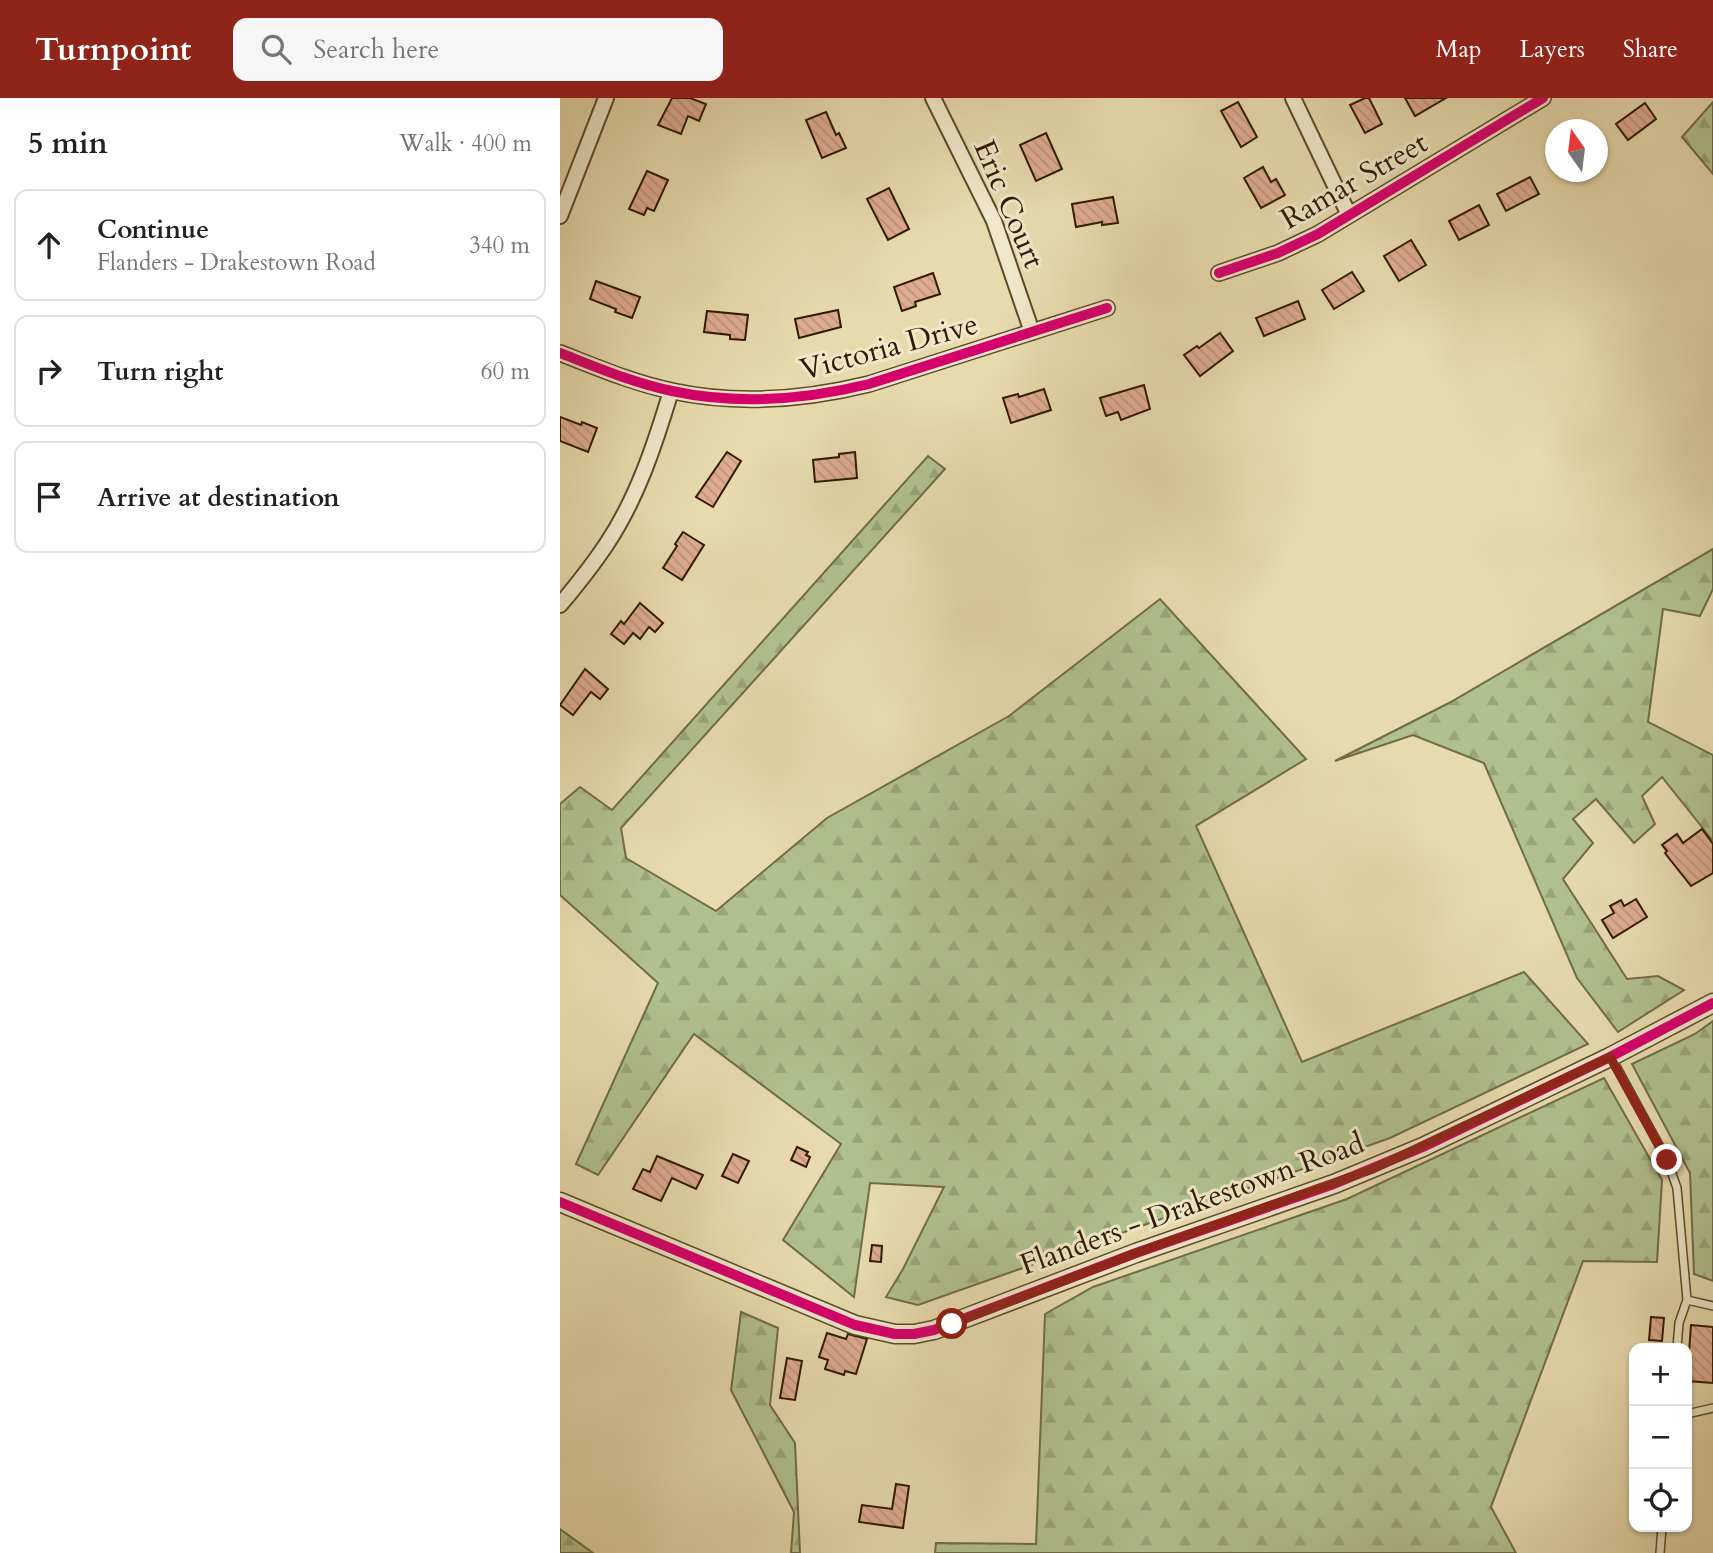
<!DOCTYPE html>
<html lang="en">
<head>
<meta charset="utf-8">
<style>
  body { margin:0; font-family:Cardo,serif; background:#f6f6f6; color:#202124 }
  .controls { position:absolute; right:21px; bottom:21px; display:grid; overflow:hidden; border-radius:14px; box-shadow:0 2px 5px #0004 }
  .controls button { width:63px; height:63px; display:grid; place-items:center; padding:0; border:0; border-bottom:2px solid #e0e0e0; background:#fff; color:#202124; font:35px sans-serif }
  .compass { position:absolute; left:985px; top:21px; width:63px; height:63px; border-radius:50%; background:#fff; box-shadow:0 2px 5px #0004; rotate:346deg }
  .stop { position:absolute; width:21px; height:21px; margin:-16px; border:5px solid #8f2418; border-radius:50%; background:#fff }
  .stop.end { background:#8f2418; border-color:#fff; box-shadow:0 2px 7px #0008 }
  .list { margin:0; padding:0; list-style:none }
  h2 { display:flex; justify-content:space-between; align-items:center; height:91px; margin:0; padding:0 28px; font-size:30px }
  h2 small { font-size:23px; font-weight:400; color:#757577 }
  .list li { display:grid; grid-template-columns:46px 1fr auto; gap:21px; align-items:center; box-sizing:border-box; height:112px; margin:0 14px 14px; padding:0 14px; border:2px solid #e0e0e0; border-radius:14px }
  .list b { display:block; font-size:26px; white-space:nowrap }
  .list p { margin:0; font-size:23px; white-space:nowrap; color:#757577 }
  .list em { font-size:23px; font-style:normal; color:#757577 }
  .icon { flex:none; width:38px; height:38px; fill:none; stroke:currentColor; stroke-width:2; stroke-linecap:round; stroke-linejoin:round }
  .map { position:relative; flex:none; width:1153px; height:1455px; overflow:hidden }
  header { display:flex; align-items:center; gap:42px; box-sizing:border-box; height:98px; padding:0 35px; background:#8f2418; color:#fff }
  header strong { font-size:33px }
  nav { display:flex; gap:38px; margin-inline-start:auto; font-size:24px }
  .search { width:490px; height:63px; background:#f6f6f6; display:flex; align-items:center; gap:18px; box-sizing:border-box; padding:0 24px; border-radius:14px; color:#757577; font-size:26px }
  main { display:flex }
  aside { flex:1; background:#fff }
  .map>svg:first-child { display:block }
  .forest { fill:url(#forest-firs); stroke:#706d46; stroke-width:2 }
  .building { fill:url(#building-back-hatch); stroke:#301900; stroke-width:2 }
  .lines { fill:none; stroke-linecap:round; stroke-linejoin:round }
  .service-casing { stroke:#5e4a2b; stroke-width:10 }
  .minor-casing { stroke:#5e4a2b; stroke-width:18 }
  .tertiary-casing { stroke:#5e4a2b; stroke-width:21 }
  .service { stroke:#efe8ca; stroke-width:7 }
  .minor { stroke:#efe8ca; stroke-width:14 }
  .tertiary { stroke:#efe8ca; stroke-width:18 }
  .cycleway-casing { stroke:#efe8ca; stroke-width:15 }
  .cycleway { stroke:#d6006c; stroke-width:10 }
  .route { stroke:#8f2418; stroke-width:9 }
  .labels { text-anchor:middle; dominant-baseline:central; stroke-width:6; stroke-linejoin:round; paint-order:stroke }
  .street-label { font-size:30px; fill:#301900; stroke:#efe8ca }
</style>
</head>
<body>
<header>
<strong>Turnpoint</strong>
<div class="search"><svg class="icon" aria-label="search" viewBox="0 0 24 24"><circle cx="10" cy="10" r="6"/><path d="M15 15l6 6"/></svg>Search here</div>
<nav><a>Map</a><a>Layers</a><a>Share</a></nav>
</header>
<main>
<aside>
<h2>5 min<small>Walk · 400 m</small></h2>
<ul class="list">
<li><svg class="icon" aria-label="ahead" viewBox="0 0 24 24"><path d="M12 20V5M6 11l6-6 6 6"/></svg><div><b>Continue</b><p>Flanders - Drakestown Road</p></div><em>340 m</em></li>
<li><svg class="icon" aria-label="right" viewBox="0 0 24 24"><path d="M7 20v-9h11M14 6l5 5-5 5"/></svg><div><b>Turn right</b></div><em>60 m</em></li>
<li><svg class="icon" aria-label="arrive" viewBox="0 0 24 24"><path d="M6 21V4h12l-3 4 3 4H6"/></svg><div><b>Arrive at destination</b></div></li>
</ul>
</aside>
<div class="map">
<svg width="1153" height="1455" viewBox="0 0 1153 1455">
  <defs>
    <pattern id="forest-firs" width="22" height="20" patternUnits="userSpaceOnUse" patternTransform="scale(1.75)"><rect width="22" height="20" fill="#b1c18d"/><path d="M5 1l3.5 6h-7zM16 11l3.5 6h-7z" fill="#99a578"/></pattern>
    <pattern id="building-back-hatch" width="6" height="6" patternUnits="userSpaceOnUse" patternTransform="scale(1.75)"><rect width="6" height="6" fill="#deac8f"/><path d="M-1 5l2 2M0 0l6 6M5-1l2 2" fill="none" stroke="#bf937a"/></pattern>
  </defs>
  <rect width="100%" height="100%" fill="#e7dbad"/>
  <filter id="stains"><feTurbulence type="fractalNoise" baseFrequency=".00286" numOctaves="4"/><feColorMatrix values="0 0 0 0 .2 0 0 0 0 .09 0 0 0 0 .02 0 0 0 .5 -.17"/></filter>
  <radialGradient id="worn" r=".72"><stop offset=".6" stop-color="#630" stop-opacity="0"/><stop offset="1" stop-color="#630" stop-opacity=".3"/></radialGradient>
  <!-- forest -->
  <g class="forest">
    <polygon points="1153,4 1153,76 1122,39"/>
    <polygon points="368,358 385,371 61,730 66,760 156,813 267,720 449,618 600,501 746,661 636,728 742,964 964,874 1028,946 830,1040 358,1207 326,1199 343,1171 384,1089 310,1085 294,1199 223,1142 281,1046 134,936 38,1077 16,1066 98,885 0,797 0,706 20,689 52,712"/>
    <polygon points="1153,451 1153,491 1140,518 1103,511 1088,624 1153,657 1153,743 1102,679 1082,698 1095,726 1074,745 1036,701 1013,721 1033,745 1003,781 1067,881 1098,878 1124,892 1058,934 1017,880 924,665 853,637 775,663 889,605"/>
    <polygon points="1153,923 1153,1183 1134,1176 1130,1075 1072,966 1135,936"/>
    <polygon points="1044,980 1102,1082 1097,1164 1023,1163 931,1409 956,1455 375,1455 376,1445 476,1446 485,1216 533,1189 787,1101"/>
    <polygon points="181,1214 218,1230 210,1307 235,1345 240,1455 231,1455 234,1414 171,1292"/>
    <polygon points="0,1431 33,1455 0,1455"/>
  </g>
  <!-- building -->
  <g class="building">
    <polygon points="112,0 130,0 146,6 139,23 128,18 121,36 98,27"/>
    <polygon points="805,0 809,0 822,26 805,35 790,7"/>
    <polygon points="845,0 886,0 855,18"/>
    <polygon points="678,4 697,39 681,49 661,13"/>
    <polygon points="1085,5 1096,21 1068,42 1056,26"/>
    <polygon points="266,14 276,37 279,35 286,50 262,60 246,22"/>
    <polygon points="486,35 502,71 476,83 460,47"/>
    <polygon points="703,69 711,84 716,81 725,97 701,110 684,80"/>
    <polygon points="87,73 108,82 94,113 87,110 84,117 69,111"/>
    <polygon points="970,79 979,96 946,113 937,96"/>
    <polygon points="329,90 349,131 328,142 307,101"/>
    <polygon points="553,99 558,125 542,127 542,124 516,129 512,106"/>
    <polygon points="919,107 929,127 899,142 889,123"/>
    <polygon points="851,142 866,167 839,183 824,158"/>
    <polygon points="792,174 804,193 774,211 762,192"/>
    <polygon points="373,175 380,196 355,204 356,208 342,213 334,189"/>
    <polygon points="36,183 80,199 72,220 55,214 56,211 30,201"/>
    <polygon points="738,203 745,221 704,238 696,220"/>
    <polygon points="278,212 281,229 239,240 235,221"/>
    <polygon points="147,213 188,217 185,242 170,241 170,237 144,234"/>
    <polygon points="660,235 673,253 640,278 624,257 637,248 639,250"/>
    <polygon points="584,287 590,311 561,322 558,314 546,318 540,300"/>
    <polygon points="484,291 491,312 451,325 443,300 458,296 459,299"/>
    <polygon points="0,319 21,327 22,324 37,330 28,354 0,343"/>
    <polygon points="167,354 181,363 153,409 136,399"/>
    <polygon points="295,354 297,380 255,384 253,362 279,359 279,356"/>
    <polygon points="123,434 144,447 122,482 103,470 117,448 115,446"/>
    <polygon points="80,505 103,525 95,534 89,529 80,541 73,535 64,546 51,536 61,523 64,526"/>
    <polygon points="25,571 48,591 40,601 31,594 13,617 0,607"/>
    <polygon points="1142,731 1153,746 1153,775 1131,788 1105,755 1107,753 1102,747 1117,736 1123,745"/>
    <polygon points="1076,801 1087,819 1053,840 1042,822 1054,815 1050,808 1061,802 1064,808"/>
    <polygon points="237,1049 248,1054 246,1057 250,1059 246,1069 231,1062"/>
    <polygon points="173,1056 189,1063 178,1085 162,1078"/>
    <polygon points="97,1058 143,1077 136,1091 112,1080 101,1103 73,1091 83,1071 90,1074"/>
    <polygon points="312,1147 322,1148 321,1164 310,1163"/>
    <polygon points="1091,1219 1104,1220 1102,1243 1089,1242"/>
    <polygon points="1131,1227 1153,1229 1153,1285 1127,1283"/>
    <polygon points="267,1235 286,1241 288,1236 307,1241 296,1276 285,1273 284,1277 265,1271 268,1262 259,1259"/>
    <polygon points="227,1260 242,1263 235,1302 220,1300"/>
    <polygon points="336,1386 349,1388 343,1430 299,1424 302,1407 332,1411"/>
  </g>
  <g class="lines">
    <!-- service casing -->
    <g class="service-casing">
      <g id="service">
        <polyline points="1051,959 1107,1062 1117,1090 1127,1202 1119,1225 1117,1250"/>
        <polyline points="1127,1202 1153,1208"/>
        <polyline points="1127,1316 1153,1310"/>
        <polyline points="1100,1455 1102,1429"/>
      </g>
    </g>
    <!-- minor casing -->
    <g class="minor-casing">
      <g id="minor">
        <polyline points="373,0 434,123 472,234"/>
        <polyline points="733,0 789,117"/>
        <polyline points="0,118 46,0"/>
        <polyline points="659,175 718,155 758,136 983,0"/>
        <path d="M0 255C36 269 73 285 112 293 177 307 244 302 309 286L547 210"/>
        <path d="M0 507C16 488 32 468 46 447 77 401 95 346 111 293"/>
      </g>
    </g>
    <!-- tertiary casing -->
    <g class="tertiary-casing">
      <polyline id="tertiary" points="0,1104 295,1227 335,1236 354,1236 374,1232 576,1155 774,1086 863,1049 1050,959 1153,905"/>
    </g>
    <!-- service -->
    <use href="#service" class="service"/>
    <!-- minor -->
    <use href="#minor" class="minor"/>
    <!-- tertiary -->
    <use href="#tertiary" class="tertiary"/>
    <!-- cycleway casing -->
    <g class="cycleway-casing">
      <g id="cycleway">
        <polyline points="659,175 718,155 758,136 983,0"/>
        <path d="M0 255C36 269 73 285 112 293 177 307 244 302 309 286L547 210"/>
        <polyline points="0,1104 295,1227 335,1236 354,1236 374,1232 576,1155 774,1086 863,1049 1050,959 1153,905"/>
      </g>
    </g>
    <!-- cycleway -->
    <use href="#cycleway" class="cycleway"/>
  </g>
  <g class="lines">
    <!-- route -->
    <polyline class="route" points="392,1226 576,1155 813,1071 1050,959 1107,1062"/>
  </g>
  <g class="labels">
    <!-- street labels -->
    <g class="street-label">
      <text transform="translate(794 83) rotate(-30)">Ramar Street</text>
      <text transform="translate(449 106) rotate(67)">Eric Court</text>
      <text transform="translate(329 249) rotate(-15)">Victoria Drive</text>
      <text transform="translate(632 1106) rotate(-20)">Flanders - Drakestown Road</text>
    </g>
  </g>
  <rect width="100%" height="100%" filter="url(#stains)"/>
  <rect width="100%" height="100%" fill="url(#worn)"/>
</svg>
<div class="controls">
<button>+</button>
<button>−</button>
<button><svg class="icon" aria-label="locate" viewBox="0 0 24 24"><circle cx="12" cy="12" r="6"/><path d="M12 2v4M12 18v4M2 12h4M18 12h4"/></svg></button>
</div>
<svg class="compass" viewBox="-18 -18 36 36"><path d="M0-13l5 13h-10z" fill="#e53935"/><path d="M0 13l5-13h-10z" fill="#757577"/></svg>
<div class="stop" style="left:392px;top:1226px"></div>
<div class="stop end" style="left:1107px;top:1062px"></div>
</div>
</main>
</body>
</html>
